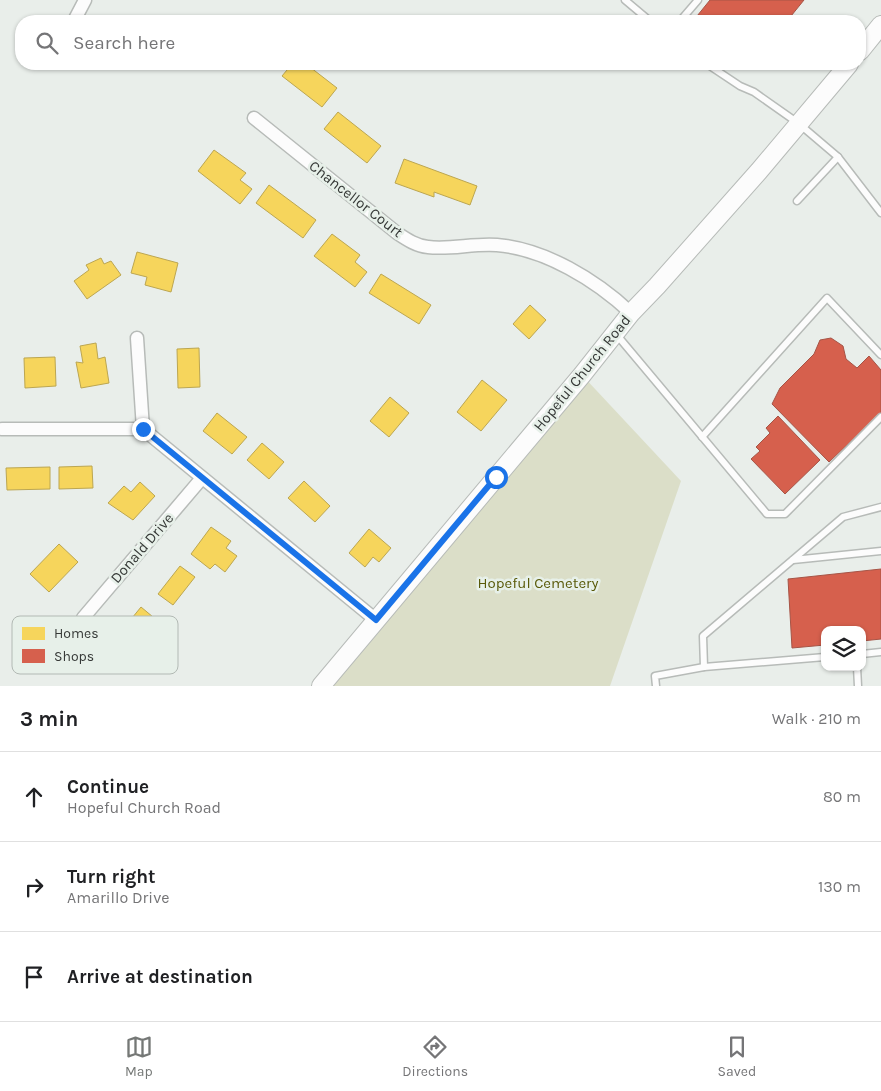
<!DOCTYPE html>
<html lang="en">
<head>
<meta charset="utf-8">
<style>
  body { margin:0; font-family:Karla,sans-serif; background:#f2f2f2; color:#202124 }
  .controls { position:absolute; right:15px; bottom:15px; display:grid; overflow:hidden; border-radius:10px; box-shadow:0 1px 4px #0004 }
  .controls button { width:45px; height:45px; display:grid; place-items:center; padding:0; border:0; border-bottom:1px solid #e0e0e0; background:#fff; color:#202124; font:25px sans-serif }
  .stop { position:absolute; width:15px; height:15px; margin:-11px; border:4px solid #1a73e8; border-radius:50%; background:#fff }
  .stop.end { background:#1a73e8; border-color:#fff; box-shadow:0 1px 5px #0008 }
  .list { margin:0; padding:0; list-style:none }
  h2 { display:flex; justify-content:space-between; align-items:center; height:65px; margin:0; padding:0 20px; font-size:21px }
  h2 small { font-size:16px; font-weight:400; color:#757577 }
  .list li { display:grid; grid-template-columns:32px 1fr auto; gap:15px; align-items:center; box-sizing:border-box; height:90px; padding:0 20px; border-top:1px solid #e0e0e0 }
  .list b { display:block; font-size:19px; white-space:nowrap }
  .list p { margin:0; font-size:16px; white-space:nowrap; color:#757577 }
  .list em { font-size:16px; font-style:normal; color:#757577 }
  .icon { flex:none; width:28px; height:28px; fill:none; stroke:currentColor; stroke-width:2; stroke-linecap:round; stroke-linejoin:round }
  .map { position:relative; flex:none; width:881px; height:686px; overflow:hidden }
  .search { position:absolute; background:#fff; box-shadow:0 1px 4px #0004; left:15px; right:15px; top:15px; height:55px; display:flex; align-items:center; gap:12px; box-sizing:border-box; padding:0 18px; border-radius:20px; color:#757577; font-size:19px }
  .sheet { height:335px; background:#fff }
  nav { display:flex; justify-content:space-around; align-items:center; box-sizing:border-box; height:70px; border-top:1px solid #e0e0e0; background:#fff; font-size:14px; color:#757577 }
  nav a { display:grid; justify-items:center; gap:2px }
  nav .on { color:#757876 }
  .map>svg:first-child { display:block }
  .green { fill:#dbdec8 }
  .homes { fill:#f6d55c; stroke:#bca651 }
  .shops { fill:#d6604d; stroke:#a65446 }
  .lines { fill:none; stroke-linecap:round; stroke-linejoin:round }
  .lane-casing { stroke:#b7bbb8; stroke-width:9 }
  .street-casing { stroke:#b7bbb8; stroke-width:15 }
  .secondary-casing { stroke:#b7bbb8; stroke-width:20 }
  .lane { stroke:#fcfcfc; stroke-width:6 }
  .street { stroke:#fcfcfc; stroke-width:12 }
  .secondary { stroke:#fcfcfc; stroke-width:18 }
  .route { stroke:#1a73e8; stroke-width:6 }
  .labels { text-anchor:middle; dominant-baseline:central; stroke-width:5; stroke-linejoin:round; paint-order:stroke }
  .street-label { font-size:15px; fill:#363937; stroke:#e7f0e9 }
  .park-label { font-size:15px; fill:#595a09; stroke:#e7f0e9 }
  .key { fill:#e7f0e9; stroke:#b2b9b4; stroke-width:1 }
  .key-label { font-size:14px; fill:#363937 }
</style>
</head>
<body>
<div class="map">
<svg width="881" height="686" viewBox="0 0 881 686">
  <rect width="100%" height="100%" fill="#e9eeea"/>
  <!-- green -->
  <polygon class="green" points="582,375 681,481 610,686 321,686"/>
  <!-- homes -->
  <g class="homes">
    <polygon points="292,64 306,64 337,88 322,107 282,76"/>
    <polygon points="338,112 381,146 367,163 324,129"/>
    <polygon points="214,150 246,173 240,180 252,189 240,204 198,171"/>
    <polygon points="404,159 477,186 470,205 434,192 434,197 395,183"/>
    <polygon points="269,185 316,220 303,238 256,203"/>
    <polygon points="332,234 360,255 355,262 367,272 355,287 314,256"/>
    <polygon points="137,252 178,263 171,292 145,285 147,277 131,273"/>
    <polygon points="101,258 104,264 111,261 121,275 87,299 74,281 89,270 86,265"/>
    <polygon points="381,274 431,305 419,324 369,293"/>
    <polygon points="530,305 546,320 529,339 513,324"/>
    <polygon points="96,343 98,359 105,357 109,383 81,388 76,362 83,363 80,346"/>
    <polygon points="199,348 200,387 178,388 177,349"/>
    <polygon points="55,357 56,386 25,388 24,358"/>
    <polygon points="482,380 507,400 481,431 457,412"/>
    <polygon points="390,397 409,413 389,437 370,421"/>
    <polygon points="217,413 247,437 232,454 203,431"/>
    <polygon points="262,443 284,462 269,479 247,460"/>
    <polygon points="92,466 93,488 59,489 59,467"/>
    <polygon points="50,467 50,489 7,490 6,468"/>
    <polygon points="304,481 330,506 315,522 288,498"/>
    <polygon points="140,482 155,496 133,520 108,503 124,486 131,492"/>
    <polygon points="211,527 231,541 226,548 237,556 225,572 215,564 210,569 191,554"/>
    <polygon points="369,529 391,548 379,562 373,557 365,567 349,553"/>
    <polygon points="59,544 78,562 49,592 30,574"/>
    <polygon points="180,566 195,577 173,605 158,594"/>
    <polygon points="141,607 159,622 137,649 119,634"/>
  </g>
  <!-- shops -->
  <g class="shops">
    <polygon points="710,0 804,0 787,21 693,21"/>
    <polygon points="831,338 843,346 846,359 857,368 869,356 881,370 881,413 829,462 772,404 780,388 814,354 820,340"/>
    <polygon points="778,416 820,460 785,494 751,459 760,451 756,447 770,433 766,428"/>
    <polygon points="881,569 881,639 862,641 862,630 825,630 825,645 792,648 788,579"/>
  </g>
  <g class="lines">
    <!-- lane casing -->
    <g class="lane-casing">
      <g id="lane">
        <polyline points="625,0 650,21"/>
        <polyline points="680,21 698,0"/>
        <polyline points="707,64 740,86 754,92 798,123 838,157 881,213"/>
        <polyline points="797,201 838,157"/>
        <polyline points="616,334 767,514 785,514 881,417"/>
        <polyline points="702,437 827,298 881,355"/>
        <polyline points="793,560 881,551"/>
        <polyline points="862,654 881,652"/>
        <polyline points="704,667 703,636 843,517 881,507"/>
        <polyline points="857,667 858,686"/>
        <polyline points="656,686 655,676 704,667 825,657"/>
      </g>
    </g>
    <!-- street casing -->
    <g class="street-casing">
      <g id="street">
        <polyline points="74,21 85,0"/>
        <path d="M254 118 397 233C406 239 416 246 428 247 450 250 474 243 497 245 545 249 596 280 631 313"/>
        <polyline points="137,338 143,429"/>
        <polyline points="2,429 143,429 376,620"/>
        <polyline points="83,618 202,478"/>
      </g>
    </g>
    <!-- secondary casing -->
    <g class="secondary-casing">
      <g id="secondary">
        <polyline points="860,51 881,25"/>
        <polyline points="321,686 582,375 631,313 657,286 759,171 849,64"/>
      </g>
    </g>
    <!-- lane -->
    <use href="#lane" class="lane"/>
    <!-- street -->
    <use href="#street" class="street"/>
    <!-- secondary -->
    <use href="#secondary" class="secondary"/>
  </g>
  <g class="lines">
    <!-- route -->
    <polyline class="route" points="143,429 376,620 496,477"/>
  </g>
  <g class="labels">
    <!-- street labels -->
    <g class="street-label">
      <text transform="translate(356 199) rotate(38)">Chancellor Court</text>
      <text transform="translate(582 373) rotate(-51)">Hopeful Church Road</text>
      <text transform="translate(142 548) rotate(-49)">Donald Drive</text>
    </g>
    <!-- park labels -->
    <g class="park-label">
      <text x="538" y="583">Hopeful Cemetery</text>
    </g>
  </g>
  <!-- legend -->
  <rect x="12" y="616" width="166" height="58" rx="8" class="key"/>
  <rect x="22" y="627" width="23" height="13" fill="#f6d55c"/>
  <rect x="22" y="649" width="23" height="14" fill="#d6604d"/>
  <g class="key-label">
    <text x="54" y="638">Homes</text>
    <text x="54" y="661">Shops</text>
  </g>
</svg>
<div class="controls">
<button><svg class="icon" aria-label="layers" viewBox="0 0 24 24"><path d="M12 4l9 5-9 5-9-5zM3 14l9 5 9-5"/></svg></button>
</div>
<div class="stop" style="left:496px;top:477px"></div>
<div class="stop end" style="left:143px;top:429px"></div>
<div class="search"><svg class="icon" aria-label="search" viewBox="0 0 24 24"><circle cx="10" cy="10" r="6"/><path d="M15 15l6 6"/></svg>Search here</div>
</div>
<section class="sheet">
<h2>3 min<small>Walk · 210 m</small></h2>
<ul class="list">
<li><svg class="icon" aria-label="ahead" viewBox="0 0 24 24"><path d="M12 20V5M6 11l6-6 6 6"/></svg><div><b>Continue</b><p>Hopeful Church Road</p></div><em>80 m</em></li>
<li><svg class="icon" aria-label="right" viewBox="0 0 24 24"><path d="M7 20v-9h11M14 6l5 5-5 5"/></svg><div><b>Turn right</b><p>Amarillo Drive</p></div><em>130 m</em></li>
<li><svg class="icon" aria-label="arrive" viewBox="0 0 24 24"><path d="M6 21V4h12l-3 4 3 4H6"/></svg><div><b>Arrive at destination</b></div></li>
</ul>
</section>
<nav>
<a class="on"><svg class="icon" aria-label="map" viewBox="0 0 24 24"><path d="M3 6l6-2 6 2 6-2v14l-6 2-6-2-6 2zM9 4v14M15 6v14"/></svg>Map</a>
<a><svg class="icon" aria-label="directions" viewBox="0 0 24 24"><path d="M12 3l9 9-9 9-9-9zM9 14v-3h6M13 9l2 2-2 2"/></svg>Directions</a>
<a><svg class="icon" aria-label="saved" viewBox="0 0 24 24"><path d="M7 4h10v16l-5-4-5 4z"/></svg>Saved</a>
</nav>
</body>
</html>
